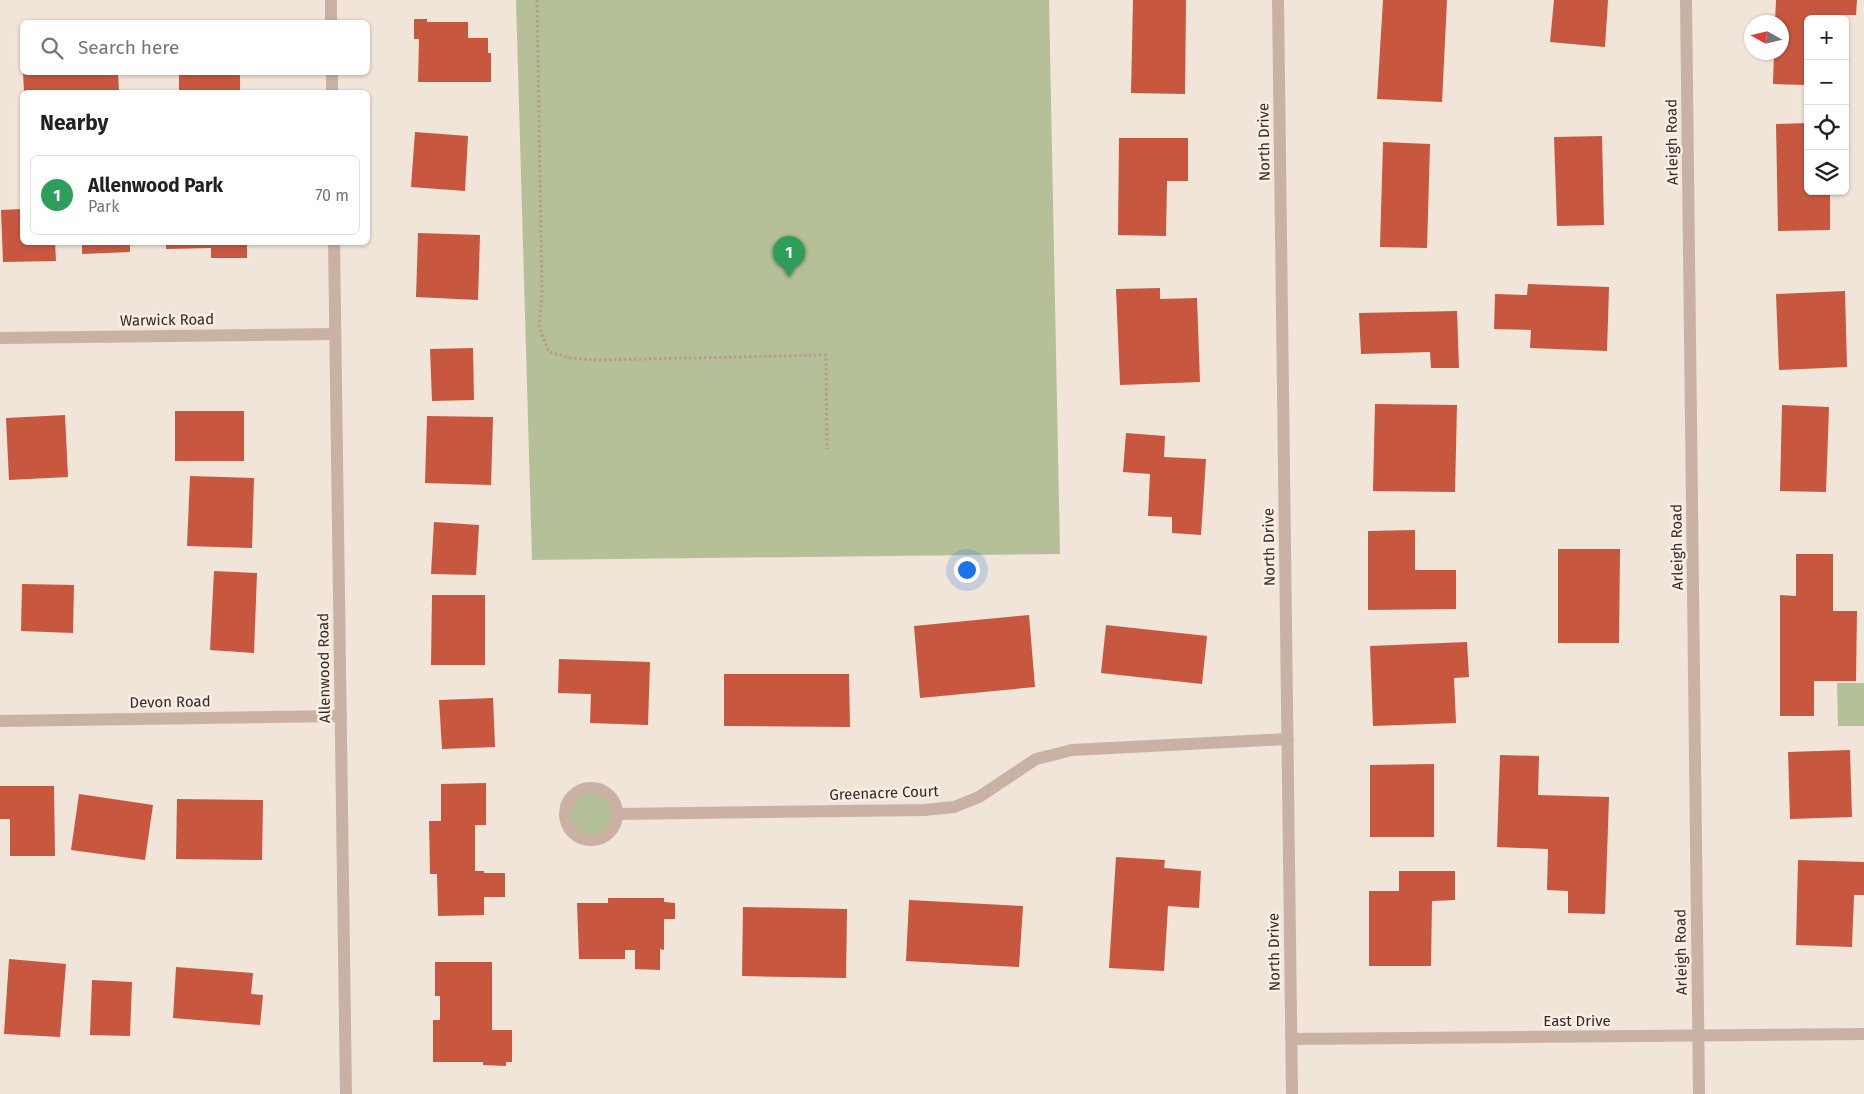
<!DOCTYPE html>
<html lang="en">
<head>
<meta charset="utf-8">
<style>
  body { margin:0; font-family:"Fira Sans",sans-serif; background:#f2f2f2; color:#202124 }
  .controls { position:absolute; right:15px; top:15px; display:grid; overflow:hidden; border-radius:8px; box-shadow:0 1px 4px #0004 }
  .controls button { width:45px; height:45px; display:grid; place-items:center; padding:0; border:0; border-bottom:1px solid #e0e0e0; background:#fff; color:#202124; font:25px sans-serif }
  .compass { position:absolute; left:1744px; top:15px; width:45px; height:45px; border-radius:50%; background:#fff; box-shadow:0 1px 4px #0004; rotate:278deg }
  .you { position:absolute; left:966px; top:569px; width:18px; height:18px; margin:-12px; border:4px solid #fff; border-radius:50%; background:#1a73e8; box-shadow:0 0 0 8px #1a73e833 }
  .badge { display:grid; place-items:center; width:32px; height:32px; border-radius:50%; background:#1b5656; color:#fff; font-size:16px; font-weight:700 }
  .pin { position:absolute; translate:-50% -41px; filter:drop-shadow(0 1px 2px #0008) }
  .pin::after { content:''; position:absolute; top:26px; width:18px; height:15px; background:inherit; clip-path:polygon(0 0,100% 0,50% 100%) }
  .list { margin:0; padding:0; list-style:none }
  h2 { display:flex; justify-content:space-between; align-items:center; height:65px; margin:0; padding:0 20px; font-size:21px }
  h2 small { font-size:16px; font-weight:400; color:#757577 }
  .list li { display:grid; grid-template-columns:32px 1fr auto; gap:15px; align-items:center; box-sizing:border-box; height:80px; margin:0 10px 10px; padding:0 10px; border:1px solid #e0e0e0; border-radius:8px }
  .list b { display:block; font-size:19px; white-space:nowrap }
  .list p { margin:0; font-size:16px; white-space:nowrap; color:#757577 }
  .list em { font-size:16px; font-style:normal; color:#757577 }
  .icon { flex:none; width:28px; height:28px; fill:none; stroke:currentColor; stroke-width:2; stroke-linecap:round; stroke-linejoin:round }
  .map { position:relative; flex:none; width:1864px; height:1094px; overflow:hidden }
  .search { position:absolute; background:#fff; box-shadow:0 1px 4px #0004; left:20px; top:20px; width:350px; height:55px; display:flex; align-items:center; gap:12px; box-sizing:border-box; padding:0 18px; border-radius:8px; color:#757577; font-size:19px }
  .panel { position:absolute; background:#fff; box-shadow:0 1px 4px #0004; left:20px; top:90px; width:350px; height:155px; border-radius:8px }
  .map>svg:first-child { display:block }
  .green { fill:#b5c098 }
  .building { fill:#c8573f }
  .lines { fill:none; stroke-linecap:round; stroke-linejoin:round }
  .path { stroke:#b59c8e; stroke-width:3; stroke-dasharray:2.5 2.5; stroke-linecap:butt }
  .minor { stroke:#c9b2a4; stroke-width:12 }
  .labels { text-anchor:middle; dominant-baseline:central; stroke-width:5; stroke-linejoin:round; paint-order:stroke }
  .street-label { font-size:15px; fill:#342926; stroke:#f9eee4 }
</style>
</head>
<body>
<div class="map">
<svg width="1864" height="1094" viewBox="0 0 1864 1094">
  <rect width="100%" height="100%" fill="#f1e4d8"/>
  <!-- green -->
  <g class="green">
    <polygon points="516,0 1049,0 1060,554 532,560"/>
    <polygon points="1837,683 1864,683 1864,726 1838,726"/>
    <circle cx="591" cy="814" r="26"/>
  </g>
  <!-- building -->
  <g class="building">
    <polygon points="1133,0 1186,0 1185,94 1131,93"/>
    <polygon points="1383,0 1447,0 1442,102 1377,99"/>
    <polygon points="1554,0 1608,0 1605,47 1550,42"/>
    <polygon points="1776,0 1857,0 1856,15 1834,15 1834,19 1808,19 1808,85 1773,84 1774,52 1782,52 1782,22 1775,22"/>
    <polygon points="414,19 427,19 427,22 468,22 468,38 488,38 488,53 491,53 491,82 418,82 419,39 414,39"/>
    <polygon points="23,72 118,72 119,92 24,92"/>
    <polygon points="240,72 240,92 179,92 179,73"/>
    <polygon points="1808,123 1808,191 1830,191 1830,230 1778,231 1776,124"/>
    <polygon points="415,132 468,136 465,191 411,187"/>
    <polygon points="1602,136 1604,225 1557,226 1554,137"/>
    <polygon points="1119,138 1188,138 1188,181 1167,181 1166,236 1118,235"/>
    <polygon points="1383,142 1430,144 1427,248 1380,247"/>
    <polygon points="22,209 22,242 55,242 56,261 3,262 1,210"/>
    <polygon points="418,233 480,235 478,300 416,297"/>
    <polygon points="82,242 130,242 130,252 82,254"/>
    <polygon points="166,242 247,242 247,258 211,258 211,248 166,249"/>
    <polygon points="1528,284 1609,287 1607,351 1530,348 1531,330 1494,329 1495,294 1527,295"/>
    <polygon points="1160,288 1160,299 1197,298 1200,382 1120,385 1116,289"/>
    <polygon points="1845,291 1847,367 1779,370 1776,294"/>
    <polygon points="1457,311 1459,368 1431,368 1430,352 1361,354 1359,313"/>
    <polygon points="473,348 474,400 432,401 430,349"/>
    <polygon points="1375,404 1457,405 1455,492 1373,491"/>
    <polygon points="1782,405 1829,407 1826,492 1780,491"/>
    <rect x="175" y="411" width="69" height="50"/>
    <polygon points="65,415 68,477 9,480 6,418"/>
    <polygon points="427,416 493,417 491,485 425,483"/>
    <polygon points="1126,433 1165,436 1164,457 1206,459 1201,535 1172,533 1172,517 1148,516 1150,474 1123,472"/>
    <polygon points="190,476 254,478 252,548 187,546"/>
    <polygon points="434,522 479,525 476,575 431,574"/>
    <polygon points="1415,530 1415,570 1456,570 1456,609 1368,610 1368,531"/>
    <polygon points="1558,549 1620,549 1619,643 1558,643"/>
    <polygon points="1796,554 1833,554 1833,611 1857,611 1856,681 1814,681 1814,716 1780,716 1780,595 1796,596"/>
    <polygon points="214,571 257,573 254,653 210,650"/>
    <polygon points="22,584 74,585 73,633 21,631"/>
    <polygon points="432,595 485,595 485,665 431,665"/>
    <polygon points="1029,615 1035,687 920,698 914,626"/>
    <polygon points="1106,625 1207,636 1202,684 1101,673"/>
    <polygon points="1467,642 1469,677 1454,678 1456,723 1373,726 1370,646"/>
    <polygon points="559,659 650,662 648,725 590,723 591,694 558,693"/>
    <polygon points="724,674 849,674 850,727 724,726"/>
    <polygon points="493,698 495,747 442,749 439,700"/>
    <polygon points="1850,750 1852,817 1790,819 1788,752"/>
    <polygon points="1500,755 1539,756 1538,795 1609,797 1605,914 1568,913 1568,891 1547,890 1548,849 1497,847"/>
    <polygon points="1434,764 1434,837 1370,837 1370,765"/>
    <polygon points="486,783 486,825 475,825 475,871 484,871 484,873 505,873 505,897 484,897 484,915 438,916 437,874 430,874 429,821 441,821 441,784"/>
    <polygon points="0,786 54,786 55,856 10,856 10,819 0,819"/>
    <polygon points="79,794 153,805 145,860 71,850"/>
    <polygon points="177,799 263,800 262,860 176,859"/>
    <polygon points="1116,857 1165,860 1164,868 1201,871 1199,908 1168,906 1164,971 1109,968"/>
    <polygon points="1798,860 1864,862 1864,895 1854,895 1852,947 1796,945"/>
    <polygon points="1399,871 1455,871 1455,900 1432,901 1431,966 1369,966 1369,891 1399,891"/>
    <polygon points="608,898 664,898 664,902 675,903 675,919 664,919 664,950 660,949 660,970 635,969 635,950 625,950 625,959 579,959 577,903 608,903"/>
    <polygon points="909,900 1023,906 1019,967 906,961"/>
    <polygon points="743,907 847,909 846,978 742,976"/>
    <polygon points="9,959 66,964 60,1037 4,1034"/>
    <polygon points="435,962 492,962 492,1030 512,1030 512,1062 506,1062 506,1066 483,1065 483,1062 433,1062 433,1020 440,1020 440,996 435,996"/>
    <polygon points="176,967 253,973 251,994 263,995 260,1025 173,1018"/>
    <polygon points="92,980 132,982 130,1036 90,1035"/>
  </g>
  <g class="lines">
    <!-- path -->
    <polyline class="path" points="537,0 542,294 539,327 549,352 570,358 596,360 826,355 827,449"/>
    <!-- minor -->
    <g class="minor">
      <polyline points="331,0 331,22"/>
      <polyline points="1278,0 1292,1094"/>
      <polyline points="1686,0 1699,1094"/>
      <polyline points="332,72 332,92"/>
      <polyline points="334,242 346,1094"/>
      <polyline points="0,338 335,334"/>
      <polyline points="0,721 341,716"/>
      <circle cx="591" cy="814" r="26"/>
      <polyline points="618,814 924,810 954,807 979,797 1036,759 1072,750 1288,739"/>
      <polyline points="1291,1039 1864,1034"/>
    </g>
  </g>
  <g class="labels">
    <!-- street labels -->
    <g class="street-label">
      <text transform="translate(1264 142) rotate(-91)">North Drive</text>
      <text transform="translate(1672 142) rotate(-91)">Arleigh Road</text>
      <text transform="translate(167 320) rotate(-1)">Warwick Road</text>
      <text transform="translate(1269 547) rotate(-91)">North Drive</text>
      <text transform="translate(1677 547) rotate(-91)">Arleigh Road</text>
      <text transform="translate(324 668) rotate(-91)">Allenwood Road</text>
      <text transform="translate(170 702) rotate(-1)">Devon Road</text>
      <text transform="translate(884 793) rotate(-2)">Greenacre Court</text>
      <text transform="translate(1274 952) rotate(-91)">North Drive</text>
      <text transform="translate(1681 952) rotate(-91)">Arleigh Road</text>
      <text x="1577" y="1021">East Drive</text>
    </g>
  </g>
</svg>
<div class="controls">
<button>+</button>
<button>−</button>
<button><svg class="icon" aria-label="locate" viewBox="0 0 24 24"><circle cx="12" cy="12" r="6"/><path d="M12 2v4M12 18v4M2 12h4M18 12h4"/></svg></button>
<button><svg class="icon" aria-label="layers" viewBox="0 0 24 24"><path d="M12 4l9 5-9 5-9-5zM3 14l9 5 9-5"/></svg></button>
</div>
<svg class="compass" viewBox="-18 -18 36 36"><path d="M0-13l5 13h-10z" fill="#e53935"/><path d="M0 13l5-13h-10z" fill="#757577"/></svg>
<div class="you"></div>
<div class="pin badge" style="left:789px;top:277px;background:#2e9e5b">1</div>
<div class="search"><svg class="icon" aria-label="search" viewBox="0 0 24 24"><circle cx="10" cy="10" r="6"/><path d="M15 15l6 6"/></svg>Search here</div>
<section class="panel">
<h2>Nearby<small></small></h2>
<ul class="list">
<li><span class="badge" style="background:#2e9e5b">1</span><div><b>Allenwood Park</b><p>Park</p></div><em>70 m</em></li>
</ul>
</section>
</div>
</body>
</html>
